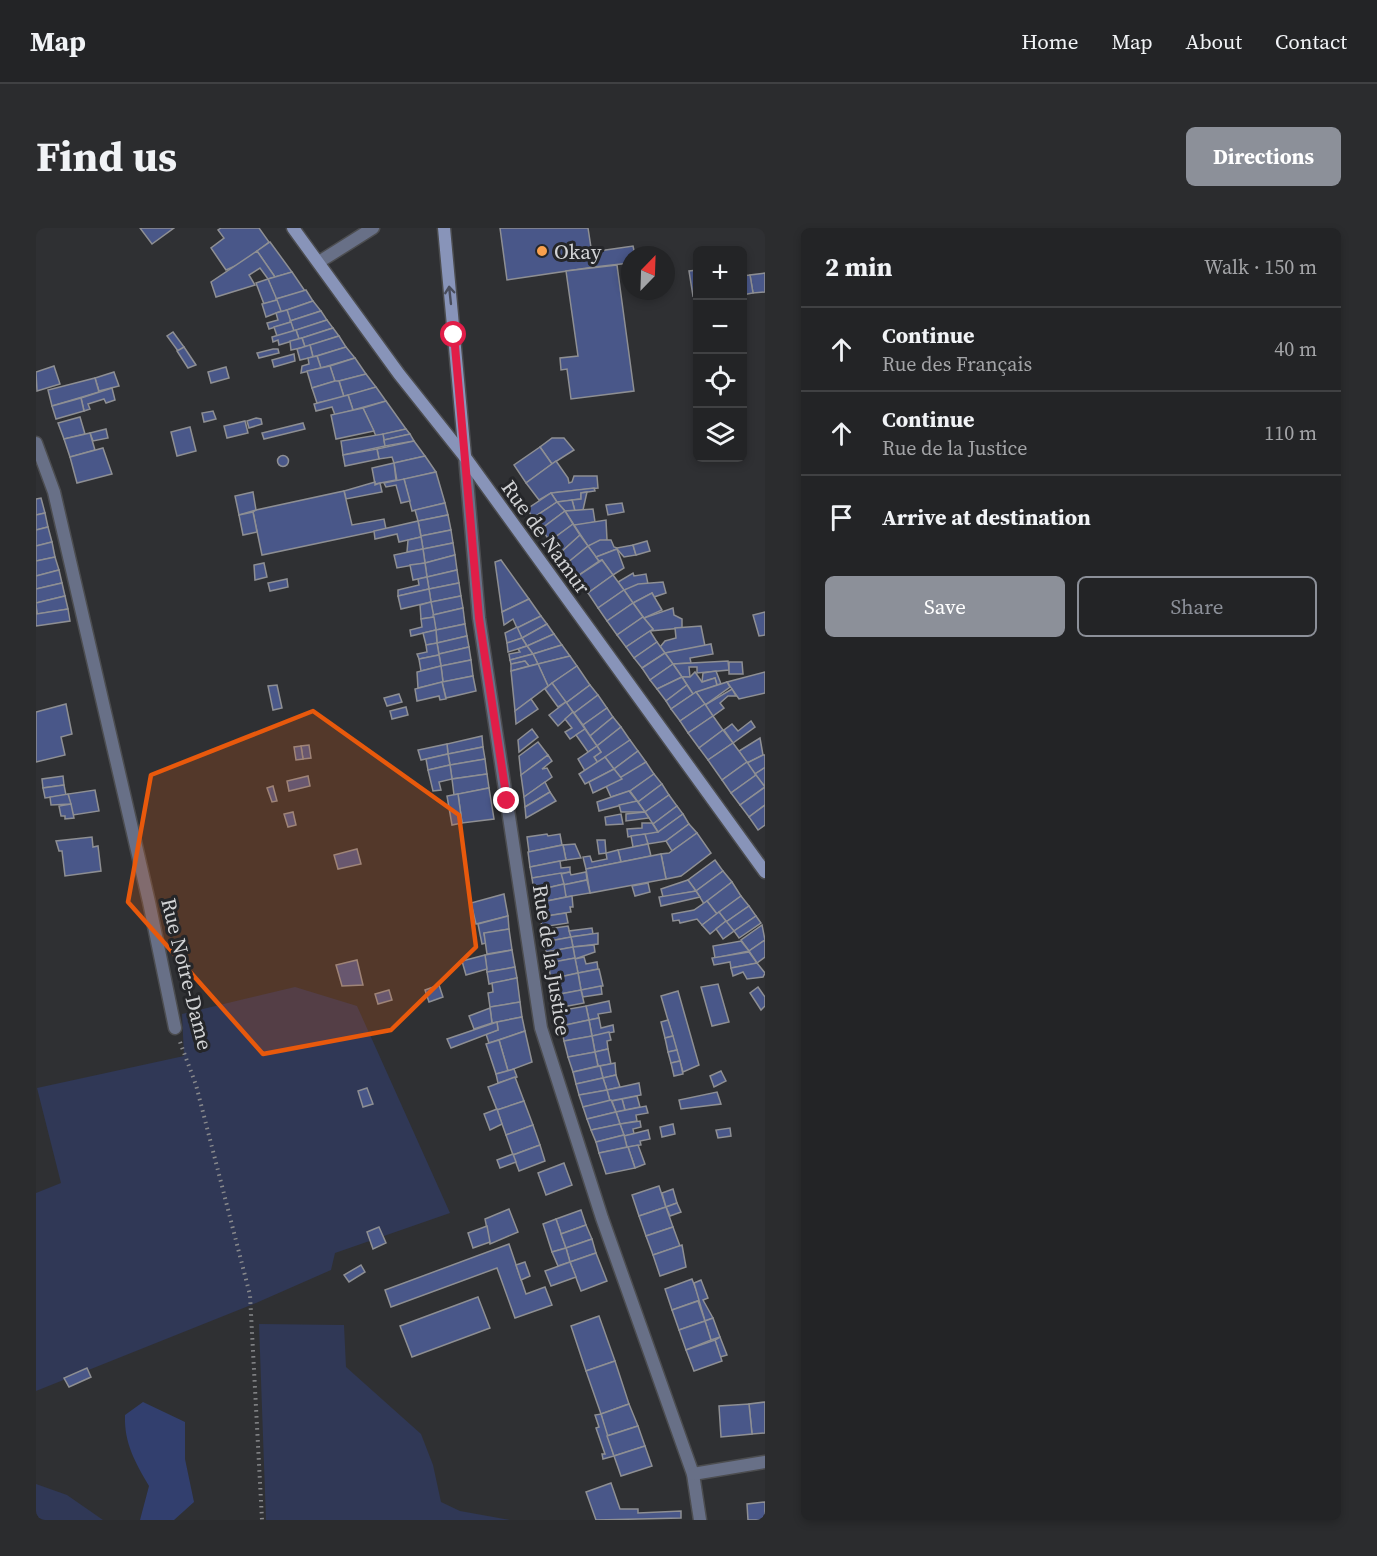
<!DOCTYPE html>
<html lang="en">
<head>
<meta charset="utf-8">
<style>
  body { margin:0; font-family:"Source Serif 4",serif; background:#2b2c2e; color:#f1f3f6 }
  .controls { position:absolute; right:18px; top:18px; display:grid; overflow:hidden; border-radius:9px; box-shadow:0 3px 9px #0003 }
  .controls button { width:54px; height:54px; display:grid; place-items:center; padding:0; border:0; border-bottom:2px solid #404143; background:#232426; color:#f1f3f6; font:30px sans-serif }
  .compass { position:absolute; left:585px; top:18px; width:54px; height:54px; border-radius:50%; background:#232426; box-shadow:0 3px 9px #0003; rotate:23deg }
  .stop { position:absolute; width:18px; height:18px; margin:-14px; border:4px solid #e11d48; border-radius:50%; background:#fff }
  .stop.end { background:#e11d48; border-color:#fff; box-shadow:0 2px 6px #0008 }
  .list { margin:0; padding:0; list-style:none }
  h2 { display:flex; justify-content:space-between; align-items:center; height:78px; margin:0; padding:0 24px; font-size:26px }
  h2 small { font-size:20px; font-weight:400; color:#a3a4a7 }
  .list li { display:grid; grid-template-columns:39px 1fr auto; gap:18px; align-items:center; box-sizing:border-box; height:84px; padding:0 24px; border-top:2px solid #404143 }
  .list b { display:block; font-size:22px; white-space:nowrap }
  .list p { margin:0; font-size:20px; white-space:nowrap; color:#a3a4a7 }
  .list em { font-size:20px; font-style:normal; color:#a3a4a7 }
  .actions { display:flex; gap:12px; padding:18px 24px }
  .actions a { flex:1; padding:14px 0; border:2px solid #8c9099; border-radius:9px; text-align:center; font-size:21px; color:#8c9099 }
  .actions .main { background:#8c9099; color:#fff }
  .icon { flex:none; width:33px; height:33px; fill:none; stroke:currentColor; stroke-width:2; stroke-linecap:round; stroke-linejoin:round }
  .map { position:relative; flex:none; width:729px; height:1292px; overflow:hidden; border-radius:9px }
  header { display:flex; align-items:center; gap:36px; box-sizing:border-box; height:84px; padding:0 30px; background:#232426; border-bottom:2px solid #404143 }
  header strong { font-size:28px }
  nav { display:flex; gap:33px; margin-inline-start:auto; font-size:21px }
  .intro { display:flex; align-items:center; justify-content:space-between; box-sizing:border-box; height:144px; padding:0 36px }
  h1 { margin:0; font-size:42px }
  .button { padding:15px 27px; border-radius:9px; background:#8c9099; color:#fff; font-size:21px; font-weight:700 }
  main { display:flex; gap:36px; padding:0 36px }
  aside { flex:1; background:#232426; border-radius:9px; box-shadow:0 3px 9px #0003 }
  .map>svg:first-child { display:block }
  .green { fill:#303856 }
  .water { fill:#323f6e }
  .building { fill:#495789; stroke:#8e8f93; stroke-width:1.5 }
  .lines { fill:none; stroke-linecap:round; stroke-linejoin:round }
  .street-casing { stroke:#4c4d50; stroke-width:15 }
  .secondary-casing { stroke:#4c4d50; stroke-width:15 }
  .path { stroke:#88898c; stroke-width:4; stroke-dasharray:1.5 4.5; stroke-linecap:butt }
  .street { stroke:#687087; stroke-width:12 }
  .secondary { stroke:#8894b9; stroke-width:12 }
  .oneway { stroke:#484c5b }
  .route { stroke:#e11d48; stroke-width:8 }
  .marked { fill:#e8590c; fill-opacity:0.2; stroke:#e8590c; stroke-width:4.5; stroke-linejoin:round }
  .poi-dot { fill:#f9a04d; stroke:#252629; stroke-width:2 }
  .labels { text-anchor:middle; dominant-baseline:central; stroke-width:6; stroke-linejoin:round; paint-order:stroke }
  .poi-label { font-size:21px; fill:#d2d3d5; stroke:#252629; text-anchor:start }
  .street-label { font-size:21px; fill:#d2d3d5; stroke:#252629 }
</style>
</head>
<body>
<header>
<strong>Map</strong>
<nav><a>Home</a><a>Map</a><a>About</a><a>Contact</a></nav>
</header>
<div class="intro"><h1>Find us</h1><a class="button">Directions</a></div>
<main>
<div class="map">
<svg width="729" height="1292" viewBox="0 0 729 1292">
  <rect width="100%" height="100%" fill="#2f3033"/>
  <!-- green -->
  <g class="green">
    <polygon points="259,759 321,778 414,985 299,1025 295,1042 220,1075 0,1163 0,965 25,955 1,860 148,828 146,786"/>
    <polygon points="223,1096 308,1097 310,1139 385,1206 397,1237 405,1274 424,1283 474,1292 230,1292"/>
    <polygon points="0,1256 31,1267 67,1292 0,1292"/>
  </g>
  <!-- water -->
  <path class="water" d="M107 1174 149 1194V1231L158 1274 138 1292H104L113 1258C99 1234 88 1215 89 1187Z"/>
  <!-- building -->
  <g class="building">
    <polygon points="104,0 138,0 116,16"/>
    <polygon points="185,0 223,0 233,14 206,35 190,42 175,20 188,10 182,2"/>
    <polygon points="464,0 552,0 558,39 471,52"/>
    <polygon points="234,14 256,44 239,49 221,23"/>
    <polygon points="597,18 599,27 594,27 594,35 558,39 556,24"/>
    <polygon points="221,23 239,49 232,51 224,40 213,47 219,57 180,69 175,54"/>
    <polygon points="581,37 598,163 535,171 531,141 525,142 524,130 542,128 530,43"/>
    <polygon points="662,42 662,67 657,68 653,43"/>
    <polygon points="256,44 269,63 240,71 232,51"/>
    <polygon points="729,45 729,64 717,65 714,47"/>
    <polygon points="714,47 717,65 706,67 706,48"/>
    <polygon points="232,51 241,72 228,76 220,55"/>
    <polygon points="270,62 277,73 245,84 240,71"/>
    <polygon points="241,72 245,83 230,89 226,76"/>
    <polygon points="277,73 285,83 254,93 251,82"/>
    <polygon points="251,82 255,94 233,101 231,95 242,92 240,85"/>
    <polygon points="285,83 291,92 258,103 254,93"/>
    <polygon points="291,92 297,100 263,111 260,102"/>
    <polygon points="255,94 258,103 241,108 238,99"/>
    <polygon points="297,100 303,108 269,119 266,110"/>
    <polygon points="260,102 263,111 243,117 242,112 237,114 236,109"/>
    <polygon points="137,104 148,119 142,123 131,108"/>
    <polygon points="303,108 310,119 277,129 274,117"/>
    <polygon points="266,110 269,119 255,122 254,113"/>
    <polygon points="274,117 277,129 264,132 261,121"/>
    <polygon points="148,119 160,137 152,140 141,123"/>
    <polygon points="310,119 319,130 285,140 281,128"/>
    <polygon points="237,121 242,121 243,125 223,130 221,125"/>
    <polygon points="258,126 259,133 238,139 236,132"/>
    <polygon points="281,128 285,140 265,145 266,138 273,136 272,130"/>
    <polygon points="319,130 330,146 299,154 294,138"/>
    <polygon points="18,138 24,156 1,163 0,144"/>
    <polygon points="294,138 299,153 276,160 271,143"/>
    <polygon points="190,139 193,150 175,155 172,144"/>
    <polygon points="78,144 83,158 63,163 59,150"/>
    <polygon points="330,146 340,159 308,169 303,153"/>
    <polygon points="59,150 63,164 16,178 12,162"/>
    <polygon points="299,153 303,153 308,169 281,175 276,160"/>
    <polygon points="340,159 350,173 317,182 312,167"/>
    <polygon points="76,160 79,172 70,175 68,171 52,176 54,181 48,183 45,170"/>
    <polygon points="312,167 317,182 299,187 296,179 280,183 278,176"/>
    <polygon points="45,170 48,183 20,191 16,178"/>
    <polygon points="350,173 370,201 340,208 327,180"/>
    <polygon points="327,180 338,203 300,211 295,187"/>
    <polygon points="177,183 180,191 168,194 166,185"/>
    <polygon points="44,189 49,206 28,211 22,195"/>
    <polygon points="220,190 225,191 226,196 213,200 211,193"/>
    <polygon points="209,193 212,205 191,210 188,198"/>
    <polygon points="267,195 269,201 228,211 226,205"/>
    <polygon points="154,199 160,223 141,228 135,204"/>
    <polygon points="70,201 72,210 57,213 54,205"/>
    <polygon points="370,201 374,206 348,212 347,206"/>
    <polygon points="54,205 59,222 34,229 28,211"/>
    <polygon points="347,206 349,218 307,227 305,213"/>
    <polygon points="374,206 378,213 349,218 348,212"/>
    <polygon points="516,210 528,210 538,222 516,236 504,219"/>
    <polygon points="378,213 389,228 358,235 356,229 343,231 341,221"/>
    <polygon points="504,219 516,236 490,255 478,237"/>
    <polygon points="67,220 76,246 41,255 34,229"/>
    <polygon points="341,221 343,231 309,238 307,227"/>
    <circle cx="247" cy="233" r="5.5"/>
    <polygon points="389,228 400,244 361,253 358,235"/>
    <polygon points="520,233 532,250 533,255 536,254 538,248 561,248 562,260 515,265 503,272 490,255"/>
    <polygon points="358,235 360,252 339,256 336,240"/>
    <polygon points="400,244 409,275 376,283 368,251"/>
    <polygon points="368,251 374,273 365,275 360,257 350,259 348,255"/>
    <polygon points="339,254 339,257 344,255 346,264 310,271 308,263"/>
    <polygon points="558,260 559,263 545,265 545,271 521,274 515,265"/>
    <polygon points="308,263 316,297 348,291 350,301 226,327 217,284 220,282"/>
    <polygon points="217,264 220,282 203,287 199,268"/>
    <polygon points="551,264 547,282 539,283 536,272 545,271 545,265"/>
    <polygon points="515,265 521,274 497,290 491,281"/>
    <polygon points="5,270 9,285 0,287 0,271"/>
    <polygon points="536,272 539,283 529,283 521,274"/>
    <polygon points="521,274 529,283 505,301 497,290"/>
    <polygon points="409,275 412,287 382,293 379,282"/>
    <polygon points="586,275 588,284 572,287 570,277"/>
    <polygon points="557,281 559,294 542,297 538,297 529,283"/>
    <polygon points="529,283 537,296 514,313 505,301"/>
    <polygon points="217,284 221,304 207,307 203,287"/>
    <polygon points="9,285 12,299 0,302 0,287"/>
    <polygon points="412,287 415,302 385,308 382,293"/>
    <polygon points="570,292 571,312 552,318 538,297"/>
    <polygon points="382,293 385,309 363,314 361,306 339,311 338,303"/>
    <polygon points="537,296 544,307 523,326 514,313"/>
    <polygon points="12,299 16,314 0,318 0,302"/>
    <polygon points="415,302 417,315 387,321 385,308"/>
    <polygon points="544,307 552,318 530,336 523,326"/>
    <polygon points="385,309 387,321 371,324 372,312"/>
    <polygon points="564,312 575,312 578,319 581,320 597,317 600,327 588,329 581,321 560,329 552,318"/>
    <polygon points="611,313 614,323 600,327 597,317"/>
    <polygon points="16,314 19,329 0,333 0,318"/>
    <polygon points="417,315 419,327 389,335 387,321"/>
    <polygon points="552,318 563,333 540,349 530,336"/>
    <polygon points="387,321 389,335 361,340 358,327"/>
    <polygon points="581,321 588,340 577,347 566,332 563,333 560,329"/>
    <polygon points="419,327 421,342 391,349 389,335"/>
    <polygon points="19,329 23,342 0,348 0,333"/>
    <polygon points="465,332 493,371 466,384 459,334"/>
    <polygon points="566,332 577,347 552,365 540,349"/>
    <polygon points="228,335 231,349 219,352 218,337"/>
    <polygon points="389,335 391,349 377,352 374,337"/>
    <polygon points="23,342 26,355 0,361 0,348"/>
    <polygon points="421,342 423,355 393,361 391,349"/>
    <polygon points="597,345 598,348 610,346 612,356 588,362 582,354"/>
    <polygon points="577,347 588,362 562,380 552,365"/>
    <polygon points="391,349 393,361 362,368 362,362 383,357 382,351"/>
    <polygon points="251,351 252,359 234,363 232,355"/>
    <polygon points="627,354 630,365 618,369 616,365 597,375 588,362 602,356"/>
    <polygon points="26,355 29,368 0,375 0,361"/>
    <polygon points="423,355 425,368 395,374 393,361"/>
    <polygon points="393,361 395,374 365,381 362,368"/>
    <polygon points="588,362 597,375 571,393 562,380"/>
    <polygon points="616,365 626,382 608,390 597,375"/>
    <polygon points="29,368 32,381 1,386 0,375"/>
    <polygon points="425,368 427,380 397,387 395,374"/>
    <polygon points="493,371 505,388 481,400 477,391 468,397 466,384"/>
    <polygon points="395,374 398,389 385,391 384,377"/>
    <polygon points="597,375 607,389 581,407 571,393"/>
    <polygon points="0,379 1,386 32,381 34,393 0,398"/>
    <polygon points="427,380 429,396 400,402 397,387"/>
    <polygon points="637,380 638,387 646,391 646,400 614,403 617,401 608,390"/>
    <polygon points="729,384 729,407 723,408 717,387"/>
    <polygon points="505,388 511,396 486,410 481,400"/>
    <polygon points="398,389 400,402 375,408 374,402 386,399 385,391"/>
    <polygon points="607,389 617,401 590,419 581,407"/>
    <polygon points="429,396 431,408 401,415 400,402"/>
    <polygon points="511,396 518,406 491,418 486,410"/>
    <polygon points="665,398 669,418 629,425 624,419 629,413 640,410 639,400"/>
    <polygon points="481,399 486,410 471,415 469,405"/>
    <polygon points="400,402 401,415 390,417 387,405"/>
    <polygon points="614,403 621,414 598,430 590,419"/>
    <polygon points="518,406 526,417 497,426 491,418"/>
    <polygon points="431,408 433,419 403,426 401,415"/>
    <polygon points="486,410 491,418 472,424 471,415"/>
    <polygon points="621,414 629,425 606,440 598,430"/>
    <polygon points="401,415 403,427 383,431 381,426 391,424 390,417"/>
    <polygon points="675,416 677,426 654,430 655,435 637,436 629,425"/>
    <polygon points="526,417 534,428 502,436 497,426"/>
    <polygon points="491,418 497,426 474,432 473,426 484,424 482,421"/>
    <polygon points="433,419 435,432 405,438 403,426"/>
    <polygon points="629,425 637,436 614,452 606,440"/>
    <polygon points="497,426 502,436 493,438 489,433 475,436 474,432"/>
    <polygon points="403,427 405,438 385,443 383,431"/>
    <polygon points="534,428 541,438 512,458 502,436"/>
    <polygon points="435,432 437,448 407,454 405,438"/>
    <polygon points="489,433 493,438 475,443 475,436"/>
    <polygon points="692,433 693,442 661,445 661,439 653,439 654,449 646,449 637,436"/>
    <polygon points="693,434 706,434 707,446 693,446"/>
    <polygon points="502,436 512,458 479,483 475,443"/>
    <polygon points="637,436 646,449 621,461 614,452"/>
    <polygon points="405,438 407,454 382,460 381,444"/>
    <polygon points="541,438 554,457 530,475 516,455"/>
    <polygon points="680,443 685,456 681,457 679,450 666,454 667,445"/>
    <polygon points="659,444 666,454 679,450 681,457 657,466 646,449 654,449"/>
    <polygon points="729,444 729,465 703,471 691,454"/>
    <polygon points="437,448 440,463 410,470 406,454"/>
    <polygon points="646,449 651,457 630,473 621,461"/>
    <polygon points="406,454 410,471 404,472 403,468 381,473 379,461"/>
    <polygon points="691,454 694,459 669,477 660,464"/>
    <polygon points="516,455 530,474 522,479 509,461"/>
    <polygon points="241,457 246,480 237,482 232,458"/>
    <polygon points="554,457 562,467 538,485 530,475"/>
    <polygon points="651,457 657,466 635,481 630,473"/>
    <polygon points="696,461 700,468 692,468 684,475 688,480 677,488 669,477"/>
    <polygon points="660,464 669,476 644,493 635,481"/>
    <polygon points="363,466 366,474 351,478 348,470"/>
    <polygon points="562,467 571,480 547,497 538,485"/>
    <polygon points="495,471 502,481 480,496 479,483"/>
    <polygon points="530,474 537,484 522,498 513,487"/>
    <polygon points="30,476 36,506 25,509 29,527 0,534 0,484"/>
    <polygon points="669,476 677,488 652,505 644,493"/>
    <polygon points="370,479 372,487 356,491 354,483"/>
    <polygon points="571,480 577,489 554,508 547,497"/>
    <polygon points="537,484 549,501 534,511 529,504 536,500 529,491"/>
    <polygon points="677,488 687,502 663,520 652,505"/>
    <polygon points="577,489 585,499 561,518 554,508"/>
    <polygon points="715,493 719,499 697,515 688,502 696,496 702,503"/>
    <polygon points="585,499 594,512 562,535 558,529 565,524 561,518"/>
    <polygon points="496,501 502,509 483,524 482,512"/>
    <polygon points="549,501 561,518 552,524 540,507"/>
    <polygon points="687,502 697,515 672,532 663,520"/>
    <polygon points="446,508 447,519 412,526 411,516"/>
    <polygon points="724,510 727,527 711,535 703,523"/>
    <polygon points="594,512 602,523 578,541 569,529"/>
    <polygon points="502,514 512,527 485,547 483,528"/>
    <polygon points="697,515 711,534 686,552 672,532"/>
    <polygon points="411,516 412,526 385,532 382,522"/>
    <polygon points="273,517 275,530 267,531 265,518"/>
    <polygon points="265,518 267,531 260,532 258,519"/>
    <polygon points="561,518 565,524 558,529 562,535 549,543 542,531"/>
    <polygon points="447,519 449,531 414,537 412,526"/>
    <polygon points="602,523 610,534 586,551 578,541"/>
    <polygon points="412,526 414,537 392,542 390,531"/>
    <polygon points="512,527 516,533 506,541 511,540 516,549 488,569 485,547"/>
    <polygon points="727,527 729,527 729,540 719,546 711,535"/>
    <polygon points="569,529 578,541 549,556 543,546"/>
    <polygon points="449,531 451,546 416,551 414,537"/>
    <polygon points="610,534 618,546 594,563 575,569 570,558"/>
    <polygon points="711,534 720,547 695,565 686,552"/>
    <polygon points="414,537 416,551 403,554 405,562 397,563 392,542"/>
    <polygon points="728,540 729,540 729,559 719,546"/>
    <polygon points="578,541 586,551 557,565 553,554"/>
    <polygon points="451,546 453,560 418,567 416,551"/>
    <polygon points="618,546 626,556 602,574 594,563"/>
    <polygon points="720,547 729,559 704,577 695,565"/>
    <polygon points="27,548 28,557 7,560 6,551"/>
    <polygon points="272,548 274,558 253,563 251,553"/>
    <polygon points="509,554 514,564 489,579 488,569"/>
    <polygon points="626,556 633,567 609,584 602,574"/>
    <polygon points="28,557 30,567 9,570 7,560"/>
    <polygon points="237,558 241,573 236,574 231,560"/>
    <polygon points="729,559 729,577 713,589 704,577"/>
    <polygon points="453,560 458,591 426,595 422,566"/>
    <polygon points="59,562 63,583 37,587 32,566"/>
    <polygon points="593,563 601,573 563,583 561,574"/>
    <polygon points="514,564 520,573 490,590 489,579"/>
    <polygon points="32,566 35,576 15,577 14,569"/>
    <polygon points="422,566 426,595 416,597 411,568"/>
    <polygon points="633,567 641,578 617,596 609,584"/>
    <polygon points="601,573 609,584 585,584 583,577"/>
    <polygon points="35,576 38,590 29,591 29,588 25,588 23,578"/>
    <polygon points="729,577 729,597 722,602 713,589"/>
    <polygon points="641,578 647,586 622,604 617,596"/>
    <polygon points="257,584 260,597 252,599 248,586"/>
    <polygon points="609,584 613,590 590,593 590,586"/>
    <polygon points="585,586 587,596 570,597 569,589"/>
    <polygon points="647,586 653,596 630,613 612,616 608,605 622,604"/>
    <polygon points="606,595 616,595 622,604 592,609 591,601 606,600"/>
    <polygon points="653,596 661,605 636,623 630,613"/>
    <polygon points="661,605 675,625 645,648 630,651 625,626 633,625"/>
    <polygon points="511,606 512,608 524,606 526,617 493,624 491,609"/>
    <polygon points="609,606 612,616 597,619 595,608"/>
    <polygon points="56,609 57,619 62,618 65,643 29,648 26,623 23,623 20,613"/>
    <polygon points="561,612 569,612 570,625 563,626"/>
    <polygon points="539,616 545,630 530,632 527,617"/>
    <polygon points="612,616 615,628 585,634 582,622"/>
    <polygon points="527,617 530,632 494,639 492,624"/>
    <polygon points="321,621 325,636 302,641 298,627"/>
    <polygon points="582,622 585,634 550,641 547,629 554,628 556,634 571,631 570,625"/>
    <polygon points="625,626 630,651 554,665 550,641"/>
    <polygon points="679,632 687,643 660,663 652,652"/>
    <polygon points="524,633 525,640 534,639 534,644 496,650 494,639"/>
    <polygon points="687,643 696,654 668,676 660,663"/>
    <polygon points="534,644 535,647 550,644 551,652 527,657 525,646"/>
    <polygon points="525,645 528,656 498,663 496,650"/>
    <polygon points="551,652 554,665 530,669 527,657"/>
    <polygon points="652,652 660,663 627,669 625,661"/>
    <polygon points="696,654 705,668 681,686 671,673"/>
    <polygon points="612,655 614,664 599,668 596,658"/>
    <polygon points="528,656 530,669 501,675 498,663"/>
    <polygon points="660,663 664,669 625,678 623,669"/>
    <polygon points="468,666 472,688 440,696 435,675"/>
    <polygon points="536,668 537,679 534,679 535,684 504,689 501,675"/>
    <polygon points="705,668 713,678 690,694 683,684"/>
    <polygon points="671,673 681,686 666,697 661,691 644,695 643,692 637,693 636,686 658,682"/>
    <polygon points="713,678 720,688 698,703 690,694"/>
    <polygon points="683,684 690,693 674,706 666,697"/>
    <polygon points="530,685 532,695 506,699 504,689"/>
    <polygon points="472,688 473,701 448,705 450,715 446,716 442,696"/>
    <polygon points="720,688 725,695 703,710 698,703"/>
    <polygon points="690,693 698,703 687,711 680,701"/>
    <polygon points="726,697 729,712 713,723 705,712"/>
    <polygon points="532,698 535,709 508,714 506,702"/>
    <polygon points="556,700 557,706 535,709 533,703"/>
    <polygon points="473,701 476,722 451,726 448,705"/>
    <polygon points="562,705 562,716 537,719 535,709"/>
    <polygon points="535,709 537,719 510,724 508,714"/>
    <polygon points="729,712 729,729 721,735 713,723"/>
    <polygon points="705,713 713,723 679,730 677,718"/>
    <polygon points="558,717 559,724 539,731 537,719"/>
    <polygon points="537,719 539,730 512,735 510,724"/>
    <polygon points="476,722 479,739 451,744 449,727"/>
    <polygon points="713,724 721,735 695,740 694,734 678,737 676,730"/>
    <polygon points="449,727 451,741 430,747 426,733"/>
    <polygon points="548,729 550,736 561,734 562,741 542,745 539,731"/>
    <polygon points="539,730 542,745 515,751 512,735"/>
    <polygon points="321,732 327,757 306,758 300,737"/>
    <polygon points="721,735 729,745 727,749 711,751 707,744 697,748 695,740"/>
    <polygon points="479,739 481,750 453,756 451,744"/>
    <polygon points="563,741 567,758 545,762 542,745"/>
    <polygon points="542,745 545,762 519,767 515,751"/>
    <polygon points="481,750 484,774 454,779 452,765 457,764 456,755"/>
    <polygon points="682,756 693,794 676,798 665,759"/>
    <polygon points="403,757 407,769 393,774 389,762"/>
    <polygon points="565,758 566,766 547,769 545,762"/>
    <polygon points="722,759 729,769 729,778 725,782 714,765"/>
    <polygon points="353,762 356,772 342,776 339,766"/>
    <polygon points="545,762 548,775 521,780 519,767"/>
    <polygon points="642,763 663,837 647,844 625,768"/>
    <polygon points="573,773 575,784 562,786 563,790 553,792 550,778"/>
    <polygon points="484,774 486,789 456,795 454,779"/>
    <polygon points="550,778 553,792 525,798 522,783"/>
    <polygon points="454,780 456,795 438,801 433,788"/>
    <polygon points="486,789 489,803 453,815 450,806 462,802 461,794"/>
    <polygon points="563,790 565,800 577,797 578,804 556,808 553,792"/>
    <polygon points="553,792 556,808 528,813 525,798"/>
    <polygon points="632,792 637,808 629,810 625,794"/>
    <polygon points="461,794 462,802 415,820 411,811"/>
    <polygon points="489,803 496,834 472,843 463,812"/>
    <polygon points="573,804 575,812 571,813 572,821 559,824 556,808"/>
    <polygon points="556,808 559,824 532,829 528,813"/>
    <polygon points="637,808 641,822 632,824 629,810"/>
    <polygon points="463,812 472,843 460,846 450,816"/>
    <polygon points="572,821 575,836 562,838 559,824"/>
    <polygon points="641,822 644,833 635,835 632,824"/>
    <polygon points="559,824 562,838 537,844 532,829"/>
    <polygon points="644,833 647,846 638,848 635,835"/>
    <polygon points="579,835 580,847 567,850 564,838"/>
    <polygon points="564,838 567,850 540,856 537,844"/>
    <polygon points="478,841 481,849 462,855 460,846"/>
    <polygon points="685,843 690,853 678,859 674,848"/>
    <polygon points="580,847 584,859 571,862 567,850"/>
    <polygon points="479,849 488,873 461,882 452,859"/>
    <polygon points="567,850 571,862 543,867 540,856"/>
    <polygon points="603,855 605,867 574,873 571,862"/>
    <polygon points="331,860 337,876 327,879 322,863"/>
    <polygon points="571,862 574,873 547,879 543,867"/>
    <polygon points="681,864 685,876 645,881 643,872"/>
    <polygon points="601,868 604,879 589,882 586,871"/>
    <polygon points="586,871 589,882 580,884 576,873"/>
    <polygon points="575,872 580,884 551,891 547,879"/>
    <polygon points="488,873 497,897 470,907 461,882"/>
    <polygon points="610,878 612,885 600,887 601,893 584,896 580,884"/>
    <polygon points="461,881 466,896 454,902 448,886"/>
    <polygon points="580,884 584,896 555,902 551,891"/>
    <polygon points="604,893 605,899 597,901 598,906 588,908 584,896"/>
    <polygon points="584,896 588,907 560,914 555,902"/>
    <polygon points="637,896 639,906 626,909 624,899"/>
    <polygon points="497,897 504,917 477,927 470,907"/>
    <polygon points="694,900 695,908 682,910 680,902"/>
    <polygon points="612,902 614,911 604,913 605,917 591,919 588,908"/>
    <polygon points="588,907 591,919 563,925 560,914"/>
    <polygon points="504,917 509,933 483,943 477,927"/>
    <polygon points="602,917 609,936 599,940 592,919"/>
    <polygon points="592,919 599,940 570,946 563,925"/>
    <polygon points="477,926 480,934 464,940 461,932"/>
    <polygon points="528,935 536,957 510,967 502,945"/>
    <polygon points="623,958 630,979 603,988 596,967"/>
    <polygon points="637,961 641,975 630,979 626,965"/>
    <polygon points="641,975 645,984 634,988 630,979"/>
    <polygon points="630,979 637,999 610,1008 603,988"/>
    <polygon points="473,981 482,1004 454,1016 449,991"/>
    <polygon points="545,982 550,997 525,1006 520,991"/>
    <polygon points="520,991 530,1020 516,1024 507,996"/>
    <polygon points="550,997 556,1011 530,1020 525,1006"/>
    <polygon points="451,998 454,1014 437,1020 432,1005"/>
    <polygon points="343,999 350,1015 337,1021 331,1004"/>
    <polygon points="637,999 644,1018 617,1027 610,1008"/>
    <polygon points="556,1011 560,1025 534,1034 530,1020"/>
    <polygon points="473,1016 490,1066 509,1059 516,1077 479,1090 461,1040 355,1079 349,1062"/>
    <polygon points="646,1017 650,1039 624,1048 617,1027"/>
    <polygon points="530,1020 534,1034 522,1038 516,1024"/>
    <polygon points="560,1025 571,1053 545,1063 534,1034"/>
    <polygon points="489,1034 494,1048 485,1052 480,1037"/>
    <polygon points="534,1034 540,1049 515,1058 509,1043"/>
    <polygon points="325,1037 329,1044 313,1054 308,1047"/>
    <polygon points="656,1051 664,1072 636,1082 629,1061"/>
    <polygon points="665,1052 672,1070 667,1072 677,1090 669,1093 658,1055"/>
    <polygon points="442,1069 454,1100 376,1129 364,1098"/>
    <polygon points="662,1073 669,1093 643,1102 636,1082"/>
    <polygon points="563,1088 579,1133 550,1143 535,1098"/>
    <polygon points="677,1090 684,1109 675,1112 669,1093"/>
    <polygon points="669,1093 675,1112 650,1122 643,1102"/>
    <polygon points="684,1109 691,1127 684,1129 679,1112"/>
    <polygon points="679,1112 686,1133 658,1143 650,1122"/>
    <polygon points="579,1133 593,1176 565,1186 550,1143"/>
    <polygon points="51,1140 55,1149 33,1159 28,1150"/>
    <polygon points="729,1174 729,1205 716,1206 713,1176"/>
    <polygon points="593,1176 602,1198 571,1208 565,1186"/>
    <polygon points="713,1176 716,1206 685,1209 683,1178"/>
    <polygon points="565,1186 578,1228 567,1231 566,1226 569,1226 560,1200 563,1199 559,1187"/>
    <polygon points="602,1198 609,1218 578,1228 571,1208"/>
    <polygon points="609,1218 616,1238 585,1248 578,1228"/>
    <polygon points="575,1255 584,1281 602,1281 602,1285 645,1283 645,1290 560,1292 550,1264"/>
    <polygon points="729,1274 729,1292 712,1292 711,1276"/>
  </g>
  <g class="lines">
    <!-- street casing -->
    <g class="street-casing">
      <g id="street">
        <polyline points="283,34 337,0"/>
        <polyline points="0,215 18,264 113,674 139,800"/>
        <polyline points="429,229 443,390 505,800 566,990 657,1246 664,1292"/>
        <polyline points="657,1246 729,1234"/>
      </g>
    </g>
    <!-- secondary casing -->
    <g class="secondary-casing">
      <g id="secondary">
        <polyline points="257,0 363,146 429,229 729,644"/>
        <polyline points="408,0 429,228"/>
      </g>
    </g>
    <!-- path -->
    <polyline class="path" points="144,814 160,857 214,1067 226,1292"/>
    <!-- street -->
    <use href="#street" class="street"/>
    <!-- secondary -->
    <use href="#secondary" class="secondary"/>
  </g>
  <!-- one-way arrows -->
  <defs><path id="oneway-shaft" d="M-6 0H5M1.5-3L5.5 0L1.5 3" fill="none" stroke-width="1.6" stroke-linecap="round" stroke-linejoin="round" transform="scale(1.5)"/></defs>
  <use class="oneway" href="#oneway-shaft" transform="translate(414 67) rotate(-96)"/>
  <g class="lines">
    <!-- route -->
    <polyline class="route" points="418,107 443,390 471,573"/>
  </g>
  <!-- marked area -->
  <path class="marked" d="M277 483 423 587 440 719 355 802 227 826 92 674 115 547Z"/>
  <!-- markers -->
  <circle class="poi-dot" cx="506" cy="23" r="6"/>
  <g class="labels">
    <!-- poi labels -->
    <g class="poi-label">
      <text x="518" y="23">Okay</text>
    </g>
    <!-- street labels -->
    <g class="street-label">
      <text transform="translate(510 309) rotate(54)">Rue de Namur</text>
      <text transform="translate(516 732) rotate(81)">Rue de la Justice</text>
      <text transform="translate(151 746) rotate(76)">Rue Notre-Dame</text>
    </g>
  </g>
</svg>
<div class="controls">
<button>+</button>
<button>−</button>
<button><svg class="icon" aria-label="locate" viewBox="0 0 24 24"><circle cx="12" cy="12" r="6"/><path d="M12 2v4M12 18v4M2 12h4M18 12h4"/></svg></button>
<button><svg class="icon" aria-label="layers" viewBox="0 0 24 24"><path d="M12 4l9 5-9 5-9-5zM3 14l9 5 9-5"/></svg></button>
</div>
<svg class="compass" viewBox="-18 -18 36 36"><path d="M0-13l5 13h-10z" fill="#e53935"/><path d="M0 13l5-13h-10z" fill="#a3a4a7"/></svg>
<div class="stop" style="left:418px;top:107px"></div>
<div class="stop end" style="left:471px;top:573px"></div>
</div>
<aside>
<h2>2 min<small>Walk · 150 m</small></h2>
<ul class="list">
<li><svg class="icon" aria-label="ahead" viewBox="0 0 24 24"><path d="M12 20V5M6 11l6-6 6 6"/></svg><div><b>Continue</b><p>Rue des Français</p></div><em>40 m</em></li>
<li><svg class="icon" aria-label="ahead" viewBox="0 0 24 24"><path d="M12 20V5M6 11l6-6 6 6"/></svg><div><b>Continue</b><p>Rue de la Justice</p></div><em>110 m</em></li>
<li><svg class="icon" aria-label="arrive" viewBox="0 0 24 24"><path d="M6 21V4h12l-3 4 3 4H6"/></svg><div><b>Arrive at destination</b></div></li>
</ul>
<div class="actions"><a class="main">Save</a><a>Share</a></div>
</aside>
</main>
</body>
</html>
